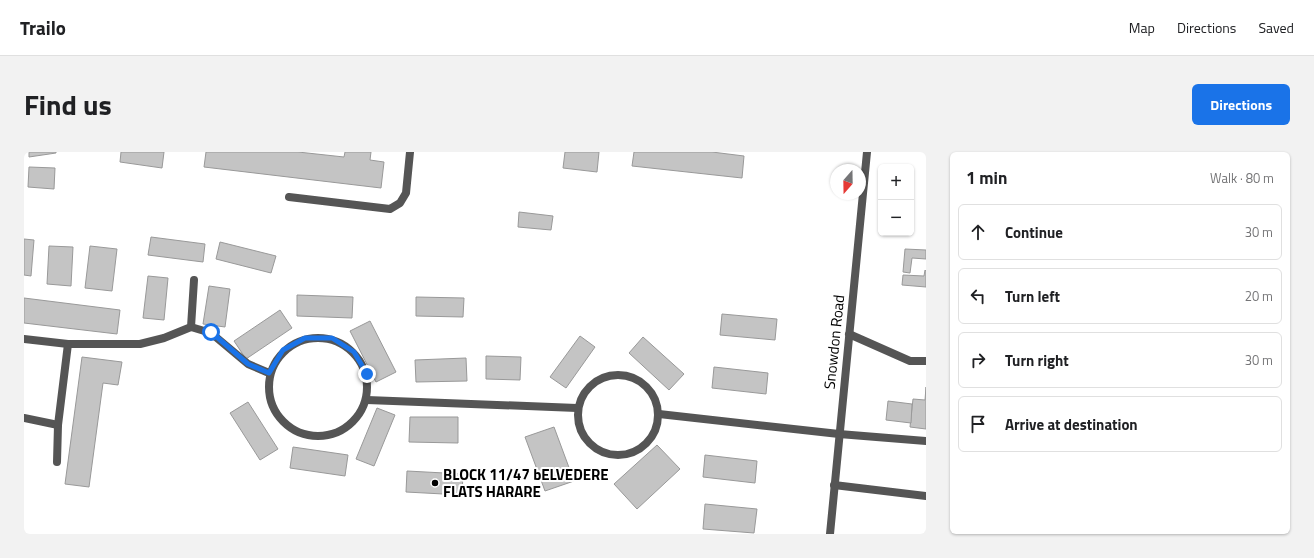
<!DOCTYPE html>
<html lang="en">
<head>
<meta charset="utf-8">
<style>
  body { margin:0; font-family:"Titillium Web",sans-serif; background:#f2f2f2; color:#202124 }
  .controls { position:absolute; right:12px; top:12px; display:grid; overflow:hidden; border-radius:6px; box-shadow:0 1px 3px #0004 }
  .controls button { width:36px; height:36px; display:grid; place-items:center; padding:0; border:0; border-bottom:1px solid #e0e0e0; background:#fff; color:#202124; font:20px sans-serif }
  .compass { position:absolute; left:806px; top:12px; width:36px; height:36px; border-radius:50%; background:#fff; box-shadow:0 1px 3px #0004; rotate:200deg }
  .stop { position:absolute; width:12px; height:12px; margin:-9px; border:3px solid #1a73e8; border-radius:50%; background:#fff }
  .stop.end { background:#1a73e8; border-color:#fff; box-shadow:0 1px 4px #0008 }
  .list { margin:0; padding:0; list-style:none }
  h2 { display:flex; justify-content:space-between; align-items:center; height:52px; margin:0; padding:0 16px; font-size:17px }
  h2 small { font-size:13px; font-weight:400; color:#757577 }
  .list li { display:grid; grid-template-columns:26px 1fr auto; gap:12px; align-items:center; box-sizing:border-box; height:56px; margin:0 8px 8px; padding:0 8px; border:1px solid #e0e0e0; border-radius:6px }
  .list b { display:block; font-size:15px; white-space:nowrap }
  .list em { font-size:13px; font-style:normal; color:#757577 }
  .icon { flex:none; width:22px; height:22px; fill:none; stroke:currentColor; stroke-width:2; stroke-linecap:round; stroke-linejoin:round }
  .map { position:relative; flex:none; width:902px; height:382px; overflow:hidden; border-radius:6px }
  header { display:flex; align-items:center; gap:24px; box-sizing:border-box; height:56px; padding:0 20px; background:#fff; border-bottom:1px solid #e0e0e0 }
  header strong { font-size:19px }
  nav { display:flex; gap:22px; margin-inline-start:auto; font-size:14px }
  .intro { display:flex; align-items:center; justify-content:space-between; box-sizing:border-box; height:96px; padding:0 24px }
  h1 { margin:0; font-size:28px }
  .button { padding:10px 18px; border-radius:6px; background:#1a73e8; color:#fff; font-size:14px; font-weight:700 }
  main { display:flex; gap:24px; padding:0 24px }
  aside { flex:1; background:#fff; border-radius:6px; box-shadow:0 1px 3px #0004 }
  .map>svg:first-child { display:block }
  .building { fill:#c4c4c4; stroke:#999 }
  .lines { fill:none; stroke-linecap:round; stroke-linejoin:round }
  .service { stroke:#555; stroke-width:8 }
  .minor { stroke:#555; stroke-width:8 }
  .route { stroke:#1a73e8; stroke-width:5 }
  .poi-dot { fill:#000; stroke:#fff; stroke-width:1.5 }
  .labels { text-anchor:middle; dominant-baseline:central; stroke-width:4; stroke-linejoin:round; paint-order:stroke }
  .street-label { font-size:15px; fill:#000; stroke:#fff }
  .poi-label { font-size:15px; font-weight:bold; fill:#000; stroke:#fff; text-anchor:start }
</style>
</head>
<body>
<header>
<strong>Trailo</strong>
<nav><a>Map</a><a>Directions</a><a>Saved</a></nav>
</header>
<div class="intro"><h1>Find us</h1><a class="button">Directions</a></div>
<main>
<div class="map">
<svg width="902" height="382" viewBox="0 0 902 382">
  <rect width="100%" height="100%" fill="#fff"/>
  <!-- building -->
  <g class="building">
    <polygon points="5,0 32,0 32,1 5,5"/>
    <polygon points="97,0 140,0 138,16 96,10"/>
    <polygon points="182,0 274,0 320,5 321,0 347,0 346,8 360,10 357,36 180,15"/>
    <polygon points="541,0 575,0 573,20 539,16"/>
    <polygon points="610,0 688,0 720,4 718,26 608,14"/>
    <polygon points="5,15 31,16 30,37 4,35"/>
    <polygon points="495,60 529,64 527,78 494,75"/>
    <polygon points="127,85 181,92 179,110 124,103"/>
    <polygon points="0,87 10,88 7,124 0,123"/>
    <polygon points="196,90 252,104 247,121 192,107"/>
    <polygon points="25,94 49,95 47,134 23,132"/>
    <polygon points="66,94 93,97 88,139 61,136"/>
    <polygon points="881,97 902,98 902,107 888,106 886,121 879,120"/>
    <polygon points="901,118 902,119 902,135 878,133 879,123 900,124"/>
    <polygon points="124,124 144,126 140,168 119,166"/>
    <polygon points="185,134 206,137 201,175 179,172"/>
    <polygon points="273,143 329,145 328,166 273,164"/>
    <polygon points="392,145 440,146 439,165 392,164"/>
    <polygon points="0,146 96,158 93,182 0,171"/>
    <polygon points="256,158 268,176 222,207 210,189"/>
    <polygon points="698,162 753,167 751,188 696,183"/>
    <polygon points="346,169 372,220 352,230 326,179"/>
    <polygon points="556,184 571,195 542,236 526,225"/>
    <polygon points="619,185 660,222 645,238 605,201"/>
    <polygon points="462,204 497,205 496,228 462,227"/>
    <polygon points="58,205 98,210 94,233 79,231 65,335 41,332"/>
    <polygon points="442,206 443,229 392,230 391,208"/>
    <polygon points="690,215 744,221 742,242 688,236"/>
    <polygon points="902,235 902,277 886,275 889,247 901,248"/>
    <polygon points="864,249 888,252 887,271 862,268"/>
    <polygon points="224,250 254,297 236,308 206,261"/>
    <polygon points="353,256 371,263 350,314 332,307"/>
    <polygon points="386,265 434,265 434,291 385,290"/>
    <polygon points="530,275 550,329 521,339 501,285"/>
    <polygon points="633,293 656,317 613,357 590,332"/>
    <polygon points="269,295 324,303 321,324 266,316"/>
    <polygon points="681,303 733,309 731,331 679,325"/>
    <polygon points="383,319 439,322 438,343 382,340"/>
    <polygon points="681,352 733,357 730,381 679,377"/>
  </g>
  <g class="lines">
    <!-- service -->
    <g class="service">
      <polyline points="265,45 366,57 376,51 382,41 386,0"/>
      <polyline points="167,175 187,181 224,212 245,221"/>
      <polyline points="825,182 886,209 902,209"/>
      <circle cx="294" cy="235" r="49"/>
      <polyline points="0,187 44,192 116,192 140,186 167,175 170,128"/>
      <circle cx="594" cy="263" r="40"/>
      <polyline points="343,248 553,256"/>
      <polyline points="635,262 815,282 902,289"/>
      <polyline points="0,266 34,273"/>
      <polyline points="33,310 34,273 44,192"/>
    </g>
    <!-- minor -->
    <g class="minor">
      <polyline points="810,333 902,344"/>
      <polyline points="806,382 843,0"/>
    </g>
  </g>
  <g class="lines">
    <!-- route -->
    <polyline class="route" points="187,180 224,212 245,221 259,198 281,186 308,186 330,200 343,222"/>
  </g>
  <!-- markers -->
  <circle class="poi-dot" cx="411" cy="331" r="4"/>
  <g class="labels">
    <!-- street labels -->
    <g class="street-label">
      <text transform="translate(810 190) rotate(-84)">Snowdon Road</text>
    </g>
    <!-- poi labels -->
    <g class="poi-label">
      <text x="419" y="322">BLOCK 11/47 bELVEDERE<tspan x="419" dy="17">FLATS HARARE</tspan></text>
    </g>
  </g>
</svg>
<div class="controls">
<button>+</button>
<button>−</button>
</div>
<svg class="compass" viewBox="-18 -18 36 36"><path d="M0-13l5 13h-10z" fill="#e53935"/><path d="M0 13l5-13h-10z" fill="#757577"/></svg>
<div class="stop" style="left:187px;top:180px"></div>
<div class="stop end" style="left:343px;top:222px"></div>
</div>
<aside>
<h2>1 min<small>Walk · 80 m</small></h2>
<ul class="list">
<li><svg class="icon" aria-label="ahead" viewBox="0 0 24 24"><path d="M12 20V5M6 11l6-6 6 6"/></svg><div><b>Continue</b></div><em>30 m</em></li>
<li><svg class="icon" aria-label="left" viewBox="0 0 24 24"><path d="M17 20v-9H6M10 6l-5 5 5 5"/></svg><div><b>Turn left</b></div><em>20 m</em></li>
<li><svg class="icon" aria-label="right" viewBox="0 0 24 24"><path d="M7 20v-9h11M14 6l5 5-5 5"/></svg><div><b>Turn right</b></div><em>30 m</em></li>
<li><svg class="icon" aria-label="arrive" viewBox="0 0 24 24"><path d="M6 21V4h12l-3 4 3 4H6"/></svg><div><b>Arrive at destination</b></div></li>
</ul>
</aside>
</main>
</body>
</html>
